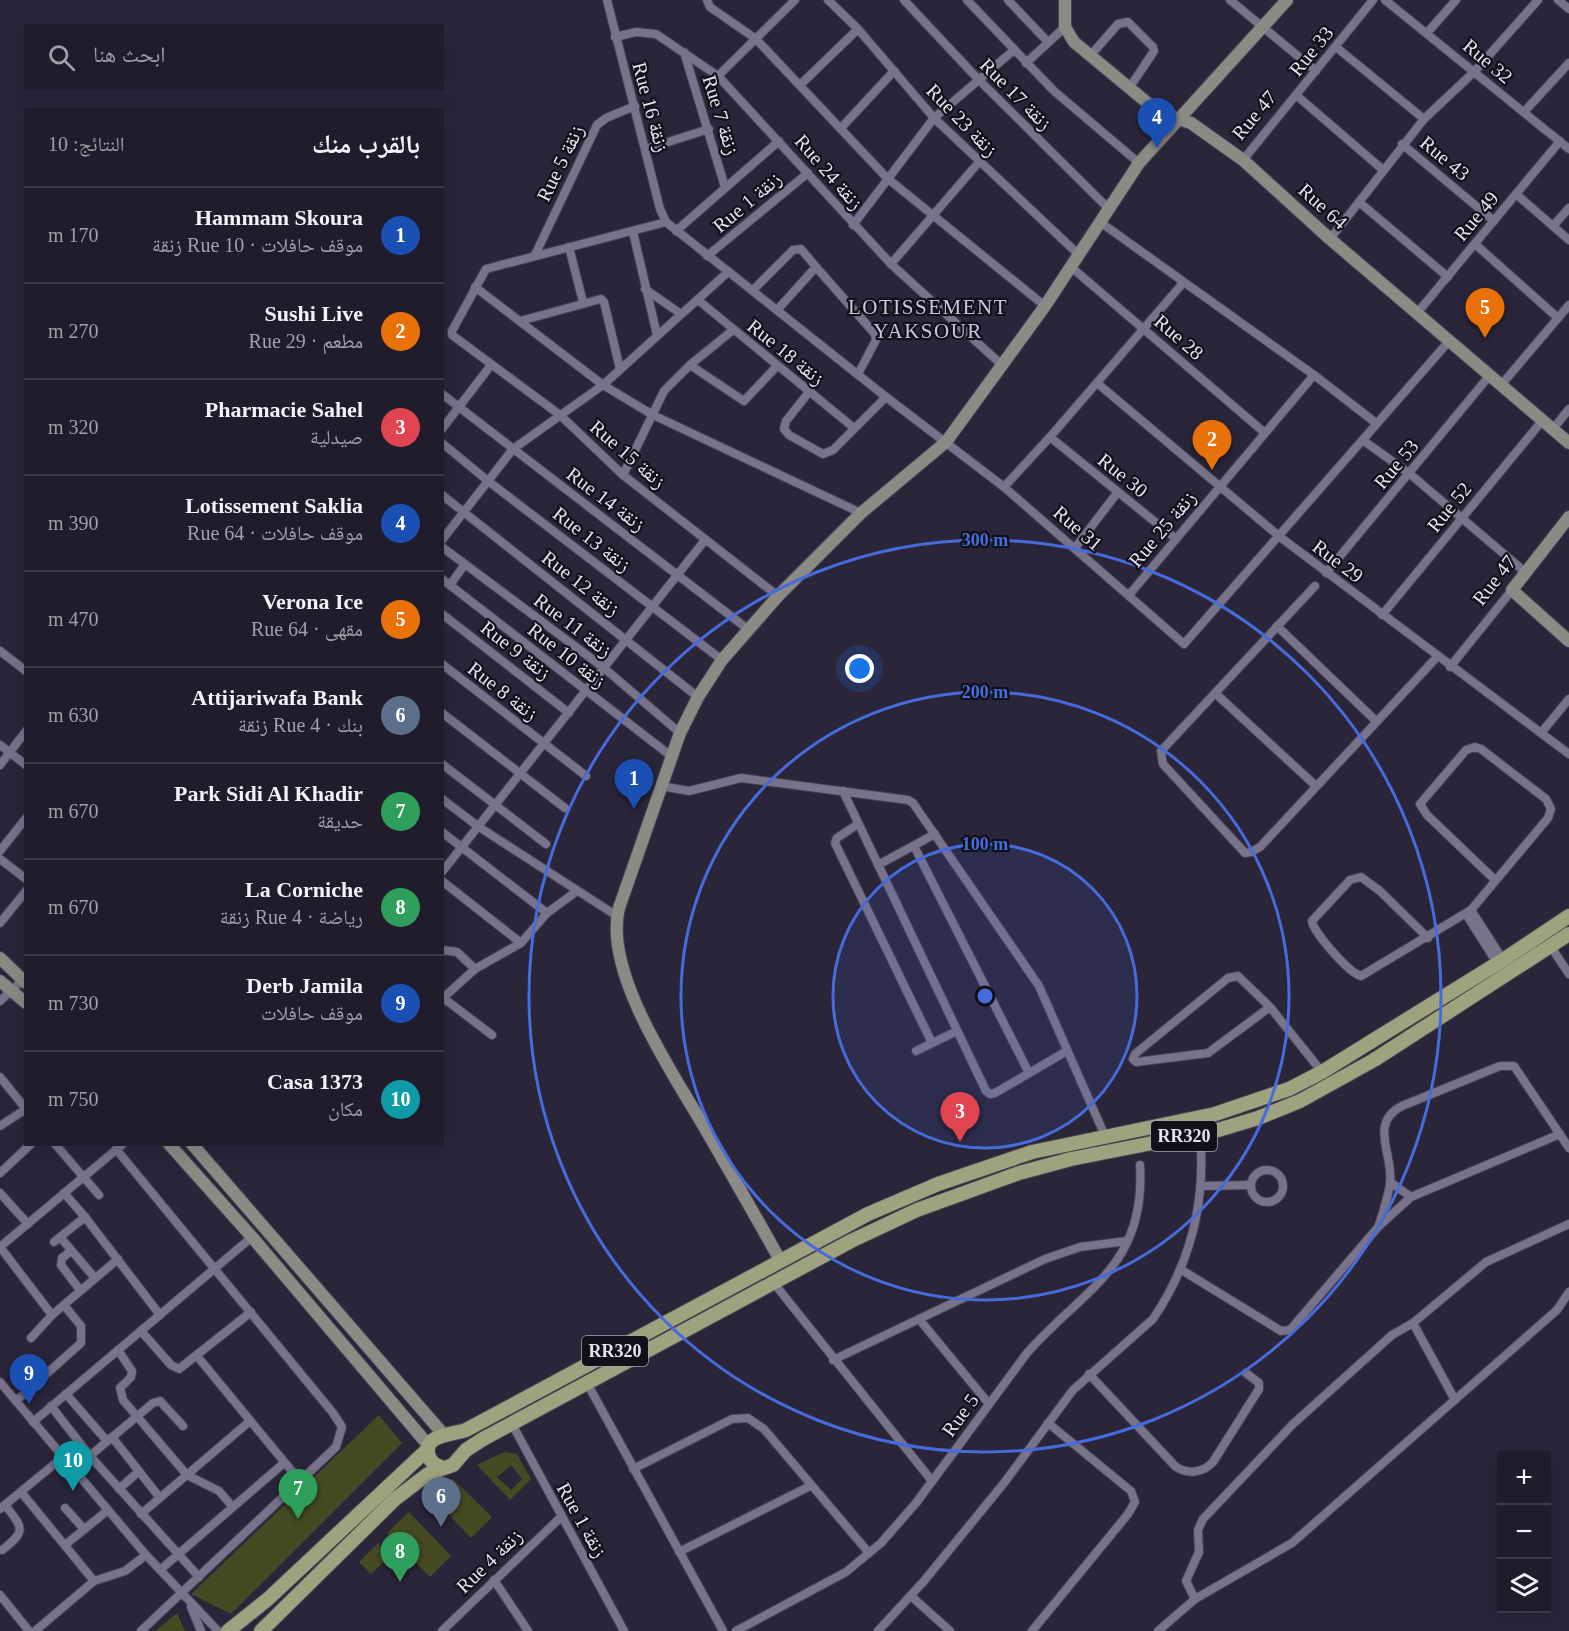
<!DOCTYPE html>
<html lang="ar">
<head>
<meta charset="utf-8">
<style>
  body { margin:0; font-family:"Times New Roman","Noto Naskh Arabic",serif; background:#2d2938; color:#f1f3f6; direction:rtl }
  .controls { position:absolute; right:18px; bottom:18px; display:grid; overflow:hidden; border-radius:0px; box-shadow:0 6px 24px #0002 }
  .controls button { width:54px; height:54px; display:grid; place-items:center; padding:0; border:0; border-bottom:2px solid #3d3a48; background:#201c2c; color:#f1f3f6; font:30px sans-serif }
  .you { position:absolute; left:860px; top:669px; width:21px; height:21px; margin:-15px; border:4px solid #fff; border-radius:50%; background:#1a73e8; box-shadow:0 0 0 9px #1a73e833 }
  .badge { display:grid; place-items:center; width:39px; height:39px; border-radius:50%; background:#b45309; color:#fff; font-size:20px; font-weight:700 }
  .pin { position:absolute; translate:-50% -50px; filter:drop-shadow(0 2px 3px #0008) }
  .pin::after { content:''; position:absolute; top:32px; width:21px; height:18px; background:inherit; clip-path:polygon(0 0,100% 0,50% 100%) }
  .list { margin:0; padding:0; list-style:none }
  h2 { display:flex; justify-content:space-between; align-items:center; height:78px; margin:0; padding:0 24px; font-size:26px }
  h2 small { font-size:20px; font-weight:400; color:#a2a1a9 }
  .list li { display:grid; grid-template-columns:39px 1fr auto; gap:18px; align-items:center; box-sizing:border-box; height:96px; padding:0 24px; border-top:2px solid #3d3a48 }
  .list b { display:block; font-size:22px; white-space:nowrap }
  .list p { margin:0; font-size:20px; white-space:nowrap; color:#a2a1a9 }
  .list em { font-size:20px; font-style:normal; color:#a2a1a9 }
  .icon { flex:none; width:33px; height:33px; fill:none; stroke:currentColor; stroke-width:2; stroke-linecap:round; stroke-linejoin:round }
  .map { position:relative; flex:none; width:1569px; height:1631px; overflow:hidden; direction:ltr }
  .search { position:absolute; background:#201c2c; box-shadow:0 6px 24px #0002; left:24px; top:24px; width:420px; height:66px; display:flex; align-items:center; gap:15px; box-sizing:border-box; padding:0 21px; border-radius:0px; color:#a2a1a9; font-size:22px }
  .panel { position:absolute; background:#201c2c; box-shadow:0 6px 24px #0002; left:24px; top:108px; width:420px; height:1038px; border-radius:0px; direction:rtl }
  .map>svg:first-child { display:block }
  .green { fill:#454a22; fill-rule:evenodd }
  .lines { fill:none; stroke-linecap:round; stroke-linejoin:round }
  .street-casing { stroke:#464153; stroke-width:10 }
  .secondary-casing { stroke:#464153; stroke-width:14 }
  .primary-casing { stroke:#464153; stroke-width:16 }
  .street { stroke:#78728b; stroke-width:8 }
  .secondary { stroke:#8b8a85; stroke-width:12 }
  .primary { stroke:#9ea27e; stroke-width:14 }
  .ring { fill:none; stroke:#456cdd; stroke-width:3 }
  .labels { text-anchor:middle; dominant-baseline:central; stroke-width:4.5; stroke-linejoin:round; paint-order:stroke }
  .shield { fill:#121019; stroke:#a6a4b0; stroke-width:1.5 }
  .shield-label { font-size:18px; font-weight:bold; fill:#e6e3f1 }
  .street-label { font-size:20px; fill:#e6e3f1; stroke:#121019 }
  .neighbourhood-label { font-size:21px; letter-spacing:1.5px; fill:#cac4df; stroke:#121019 }
  .centre { fill:#456cdd; stroke:#121019; stroke-width:3 }
  .ring-label { font-size:18px; text-anchor:middle; font-weight:bold; fill:#456cdd; stroke:#121019; stroke-width:4.5; stroke-linejoin:round; paint-order:stroke }
</style>
</head>
<body>
<div class="map">
<svg width="1569" height="1631" viewBox="0 0 1569 1631">
  <rect width="100%" height="100%" fill="#2b253a"/>
  <!-- green -->
  <g class="green">
    <polygon points="379,1415 402,1443 231,1614 191,1594"/>
    <path d="M504 1452 517 1454 531 1479 510 1500 477 1465ZM511 1465 522 1479 511 1490 497 1477Z"/>
    <polygon points="453,1479 492,1517 471,1538 429,1494"/>
    <polygon points="409,1512 451,1556 430,1577 387,1533"/>
    <polygon points="378,1543 390,1556 371,1574 359,1562"/>
    <polygon points="177,1613 185,1631 155,1631"/>
  </g>
  <g class="lines">
    <!-- street casing -->
    <g class="street-casing">
      <g id="street">
        <polyline points="607,0 660,209 666,222 886,397 1004,487 1184,644 1450,340"/>
        <polyline points="707,0 710,7 756,39 887,178 1045,306"/>
        <polyline points="828,0 858,29 934,118 1079,255"/>
        <polyline points="904,0 978,79 1108,208"/>
        <polyline points="967,0 1054,91 1139,163"/>
        <polyline points="1008,0 1048,42"/>
        <polyline points="1230,0 1316,71"/>
        <polyline points="1385,0 1569,149"/>
        <polyline points="1558,0 1569,9"/>
        <polyline points="1427,33 1456,0"/>
        <polyline points="615,37 636,32 656,34 718,76 891,264 1003,366"/>
        <polyline points="1336,47 1424,119"/>
        <polyline points="684,52 725,187"/>
        <polyline points="1090,56 1118,24 1128,22 1153,47 1154,51 1130,87"/>
        <polyline points="1026,63 1065,27"/>
        <polyline points="718,76 795,0"/>
        <polyline points="800,85 858,29"/>
        <polyline points="1296,95 1382,169"/>
        <polyline points="1524,112 1569,63"/>
        <polyline points="841,128 894,71"/>
        <polyline points="1402,144 1494,221"/>
        <polyline points="646,149 709,129"/>
        <polyline points="1243,160 1373,0"/>
        <polyline points="1516,194 1569,240"/>
        <polyline points="1359,202 1448,277"/>
        <polyline points="666,222 486,269 452,331 452,335 560,415 623,475 778,596"/>
        <polyline points="1100,222 1314,375 1376,423"/>
        <polyline points="853,225 934,118 1014,50"/>
        <polyline points="1553,226 1569,208"/>
        <polyline points="676,231 779,141"/>
        <polyline points="633,232 657,335"/>
        <polyline points="1330,239 1424,119 1474,72 1538,0"/>
        <polyline points="1475,244 1558,318"/>
        <polyline points="569,247 583,302"/>
        <polyline points="535,255 597,125 606,118 635,106"/>
        <polyline points="707,256 808,173"/>
        <polyline points="891,264 979,162"/>
        <polyline points="816,267 875,334 876,340 858,374"/>
        <polyline points="1071,267 1265,433"/>
        <polyline points="475,287 603,385 653,415 861,513"/>
        <polyline points="645,289 681,314"/>
        <polyline points="753,290 793,250 801,249 816,267 778,309"/>
        <polyline points="698,300 854,428"/>
        <polyline points="1418,312 1560,141"/>
        <polyline points="520,321 601,299 604,302 620,369"/>
        <polyline points="690,365 744,401 777,366"/>
        <polyline points="1097,383 1280,537 1569,754"/>
        <polyline points="1502,384 1569,305"/>
        <polyline points="809,392 786,421 784,429 789,435 823,454 833,450 886,397"/>
        <polyline points="442,394 749,630"/>
        <polyline points="442,429 491,365"/>
        <polyline points="1553,429 1569,409"/>
        <polyline points="1050,437 1175,538"/>
        <polyline points="1364,441 1410,474 1525,572"/>
        <polyline points="442,443 488,481 722,660"/>
        <polyline points="623,475 664,391 690,365 733,330"/>
        <polyline points="1004,487 1050,437 1183,283"/>
        <polyline points="442,495 698,697"/>
        <polyline points="442,540 513,449 603,385 728,272"/>
        <polyline points="442,547 604,668 680,733"/>
        <polyline points="1075,548 1117,493"/>
        <polyline points="1326,573 1490,375"/>
        <polyline points="442,579 671,756"/>
        <polyline points="450,585 465,564"/>
        <polyline points="1315,586 1161,751 1163,764 1245,853 1251,852 1260,847 1437,657"/>
        <polyline points="1129,595 1314,375"/>
        <polyline points="442,614 569,713"/>
        <polyline points="1382,615 1542,421"/>
        <polyline points="1277,626 1376,721"/>
        <polyline points="0,651 26,671"/>
        <polyline points="442,664 586,776"/>
        <polyline points="1450,667 1512,590"/>
        <polyline points="1215,693 1316,786"/>
        <polyline points="442,713 565,808"/>
        <polyline points="1541,733 1569,699"/>
        <polyline points="0,745 26,765"/>
        <polyline points="442,764 546,844"/>
        <polyline points="0,765 26,731"/>
        <polyline points="661,786 689,791 741,778 908,800 913,803 1039,986 1105,1136"/>
        <polyline points="843,791 986,1091 990,1094 995,1093 1067,1051"/>
        <polyline points="442,799 479,827 617,916"/>
        <polyline points="858,824 837,838 835,843 932,1043"/>
        <polyline points="442,832 547,913"/>
        <polyline points="914,846 1029,1073"/>
        <polyline points="0,851 26,818"/>
        <polyline points="0,859 26,879"/>
        <polyline points="878,865 935,834"/>
        <polyline points="442,872 705,540"/>
        <polyline points="442,881 521,943"/>
        <polyline points="1471,910 1503,960"/>
        <polyline points="1466,914 1497,963"/>
        <polyline points="0,923 26,891"/>
        <path d="M1428 938 1380 891 1361 877 1350 880 1312 921C1313 932 1349 973 1361 976L1471 910 1548 818 1551 809 1546 799 1481 749 1475 747 1466 750 1420 804 1427 815 1495 880"/>
        <polyline points="1551,947 1569,974"/>
        <polyline points="442,950 457,952 475,969"/>
        <polyline points="442,997 492,1035"/>
        <polyline points="443,998 475,969 521,943 547,913 577,891"/>
        <polyline points="0,1001 26,977"/>
        <polyline points="1270,1007 1208,1053 1136,1062 1133,1059 1135,1054 1228,978 1238,976 1270,1007 1322,1072"/>
        <polyline points="916,1051 957,1031"/>
        <polyline points="0,1077 26,1109"/>
        <polyline points="0,1126 26,1109"/>
        <polyline points="55,1144 99,1195"/>
        <polyline points="116,1149 333,1413 342,1427 336,1447 141,1631"/>
        <circle cx="1267" cy="1186" r="16"/>
        <polyline points="0,1173 31,1144"/>
        <polyline points="1390,1182 1411,1197"/>
        <polyline points="1202,1186 1251,1185"/>
        <polyline points="0,1193 28,1224"/>
        <polyline points="85,1217 160,1315"/>
        <path d="M1379 1225C1383 1212 1388 1197 1390 1184 1394 1155 1368 1123 1402 1106L1500 1066H1514L1569 1148"/>
        <polyline points="60,1237 95,1278"/>
        <polyline points="54,1242 85,1217 64,1193"/>
        <polyline points="0,1247 123,1144"/>
        <polyline points="0,1247 52,1315"/>
        <polyline points="71,1251 62,1258 61,1265 80,1290"/>
        <polyline points="1180,1269 1281,1331 1290,1330 1379,1226 1411,1197 1560,1134"/>
        <polyline points="773,1282 932,1481"/>
        <polyline points="919,1319 989,1404"/>
        <polyline points="1413,1323 1455,1400"/>
        <polyline points="141,1331 171,1365 179,1369 251,1312"/>
        <polyline points="31,1338 52,1315 118,1259"/>
        <polyline points="118,1350 132,1371 131,1377 120,1388 123,1400 187,1475 219,1491 232,1506"/>
        <polyline points="197,1356 300,1481"/>
        <polyline points="833,1360 1045,1259 1080,1247 1127,1241"/>
        <path d="M1089 1374 1175 1466C1187 1475 1203 1473 1213 1462L1259 1389V1383L1246 1373"/>
        <polyline points="0,1382 146,1555 218,1631"/>
        <polyline points="587,1383 723,1631"/>
        <polyline points="66,1394 107,1441"/>
        <polyline points="16,1401 81,1343 81,1326 64,1305"/>
        <polyline points="51,1406 90,1456 199,1577"/>
        <polyline points="33,1422 252,1237"/>
        <polyline points="512,1424 624,1631"/>
        <polyline points="112,1437 160,1498"/>
        <polyline points="633,1469 732,1419 748,1418 764,1429 869,1553"/>
        <polyline points="73,1470 153,1403 160,1401 183,1426"/>
        <polyline points="119,1489 139,1471"/>
        <polyline points="21,1492 94,1581"/>
        <polyline points="65,1508 84,1529"/>
        <polyline points="0,1509 63,1457"/>
        <polyline points="141,1514 250,1421"/>
        <polyline points="65,1545 108,1510"/>
        <path d="M2 1550C27 1531 23 1528 5 1505"/>
        <polyline points="679,1552 810,1486"/>
        <polyline points="160,1570 284,1463"/>
        <polyline points="494,1580 528,1631"/>
        <polyline points="0,1595 29,1631"/>
        <polyline points="911,1596 950,1631"/>
        <polyline points="1195,1599 1186,1581 1199,1552 1198,1530 1203,1519 1293,1424 1392,1335 1413,1323 1486,1262 1569,1224"/>
        <polyline points="191,1607 201,1631"/>
        <polyline points="35,1631 94,1581 125,1571 146,1555"/>
        <polyline points="442,1631 561,1517"/>
        <path d="M736 1631 846 1572 881 1543 916 1503 1027 1353C1085 1288 1146 1266 1140 1165"/>
        <path d="M878 1631 924 1581 1004 1483 1073 1390 1153 1319C1191 1263 1206 1200 1200 1134"/>
        <polyline points="1032,1631 1128,1514 1135,1502 1131,1491 1048,1423"/>
        <polyline points="1158,1631 1195,1599 1292,1543 1557,1310 1569,1292"/>
      </g>
    </g>
    <!-- secondary casing -->
    <g class="secondary-casing">
      <g id="secondary">
        <polyline points="1065,0 1065,27 1074,42 1150,105 1167,115 1191,123 1243,160 1330,239 1569,443"/>
        <polyline points="1569,517 1512,590 1569,641"/>
        <polyline points="0,958 26,983"/>
        <polyline points="0,981 26,1003"/>
        <polyline points="169,1144 252,1237 429,1446"/>
        <polyline points="192,1144 444,1435"/>
        <path d="M780 1260C755 1215 729 1170 703 1125 672 1072 603 971 619 908L680 733 698 697 722 660 778 596 861 513 946 442 1045 306 1139 163 1287 0"/>
      </g>
    </g>
    <!-- primary casing -->
    <g class="primary-casing">
      <g id="primary">
        <path d="M443 1468C437 1466 431 1463 429 1457 421 1434 453 1435 466 1430L868 1214 938 1184 1032 1152 1215 1114 1289 1089 1322 1072 1503 960 1569 916"/>
        <polyline points="228,1631 268,1599 428,1449"/>
        <polyline points="261,1631 395,1499 428,1474 453,1465 466,1450 483,1439 851,1241 917,1210 1019,1173 1071,1159 1218,1130 1258,1118 1300,1101 1374,1060 1569,934"/>
      </g>
    </g>
    <!-- street -->
    <use href="#street" class="street"/>
    <!-- secondary -->
    <use href="#secondary" class="secondary"/>
    <!-- primary -->
    <use href="#primary" class="primary"/>
  </g>
  <!-- distance rings -->
  <circle cx="985" cy="996" r="152" fill="#456cdd" fill-opacity=".12"/>
  <g class="ring">
    <circle cx="985" cy="996" r="152"/>
    <circle cx="985" cy="996" r="304"/>
    <circle cx="985" cy="996" r="456"/>
  </g>
  <g class="labels">
    <!-- shield labels -->
    <g class="shield">
      <rect x="1151" y="1121" width="66" height="30" rx="4.5"/>
      <rect x="582" y="1336" width="66" height="30" rx="4.5"/>
    </g>
    <g class="shield-label">
      <text x="1184" y="1136">RR320</text>
      <text x="615" y="1351">RR320</text>
    </g>
    <!-- street labels -->
    <g class="street-label">
      <text transform="translate(1311 51) rotate(-51)">Rue 33</text>
      <text transform="translate(1488 61) rotate(40)">Rue 32</text>
      <text transform="translate(1016 94) rotate(45)">Rue 17 زنقة</text>
      <text transform="translate(651 107) rotate(75)">Rue 16 زنقة</text>
      <text transform="translate(721 115) rotate(73)">Rue 7 زنقة</text>
      <text transform="translate(1254 115) rotate(-50)">Rue 47</text>
      <text transform="translate(962 120) rotate(46)">Rue 23 زنقة</text>
      <text transform="translate(1445 158) rotate(40)">Rue 43</text>
      <text transform="translate(560 163) rotate(-64)">Rue 5 زنقة</text>
      <text transform="translate(829 172) rotate(49)">Rue 24 زنقة</text>
      <text transform="translate(747 202) rotate(-40)">Rue 1 زنقة</text>
      <text transform="translate(1323 206) rotate(42)">Rue 64</text>
      <text transform="translate(1476 216) rotate(-50)">Rue 49</text>
      <text transform="translate(1179 337) rotate(41)">Rue 28</text>
      <text transform="translate(786 352) rotate(39)">Rue 18 زنقة</text>
      <text transform="translate(628 454) rotate(41)">Rue 15 زنقة</text>
      <text transform="translate(1396 464) rotate(-50)">Rue 53</text>
      <text transform="translate(1123 475) rotate(39)">Rue 30</text>
      <text transform="translate(606 499) rotate(37)">Rue 14 زنقة</text>
      <text transform="translate(1449 507) rotate(-51)">Rue 52</text>
      <text transform="translate(1078 528) rotate(41)">Rue 31</text>
      <text transform="translate(1162 529) rotate(-50)">Rue 25 زنقة</text>
      <text transform="translate(592 539) rotate(38)">Rue 13 زنقة</text>
      <text transform="translate(1338 561) rotate(37)">Rue 29</text>
      <text transform="translate(1494 580) rotate(-52)">Rue 47</text>
      <text transform="translate(581 583) rotate(38)">Rue 12 زنقة</text>
      <text transform="translate(573 625) rotate(37)">Rue 11 زنقة</text>
      <text transform="translate(516 650) rotate(38)">Rue 9 زنقة</text>
      <text transform="translate(567 655) rotate(38)">Rue 10 زنقة</text>
      <text transform="translate(503 691) rotate(38)">Rue 8 زنقة</text>
      <text transform="translate(960 1415) rotate(-54)">Rue 5</text>
      <text transform="translate(582 1520) rotate(61)">Rue 1 زنقة</text>
      <text transform="translate(489 1561) rotate(-44)">Rue 4 زنقة</text>
    </g>
    <!-- neighbourhood labels -->
    <g class="neighbourhood-label">
      <text x="928" y="307">LOTISSEMENT<tspan x="928" dy="24">YAKSOUR</tspan></text>
    </g>
  </g>
  <circle cx="985" cy="996" r="9" class="centre"/>
  <g class="ring-label">
    <text x="985" y="546">300 m</text>
    <text x="985" y="698">200 m</text>
    <text x="985" y="850">100 m</text>
  </g>
</svg>
<div class="controls">
<button>+</button>
<button>−</button>
<button><svg class="icon" aria-label="layers" viewBox="0 0 24 24"><path d="M12 4l9 5-9 5-9-5zM3 14l9 5 9-5"/></svg></button>
</div>
<div class="you"></div>
<div class="pin badge" style="left:634px;top:809px;background:#1a4fb4">1</div>
<div class="pin badge" style="left:1212px;top:470px;background:#e8710a">2</div>
<div class="pin badge" style="left:960px;top:1142px;background:#e0444e">3</div>
<div class="pin badge" style="left:1157px;top:148px;background:#1a4fb4">4</div>
<div class="pin badge" style="left:1485px;top:338px;background:#e8710a">5</div>
<div class="pin badge" style="left:441px;top:1527px;background:#5c6f8a">6</div>
<div class="pin badge" style="left:298px;top:1519px;background:#2e9e5b">7</div>
<div class="pin badge" style="left:400px;top:1582px;background:#2e9e5b">8</div>
<div class="pin badge" style="left:29px;top:1404px;background:#1a4fb4">9</div>
<div class="pin badge" style="left:73px;top:1491px;background:#0f9aa8">10</div>
<div class="search"><svg class="icon" aria-label="search" viewBox="0 0 24 24"><circle cx="10" cy="10" r="6"/><path d="M15 15l6 6"/></svg>ابحث هنا</div>
<section class="panel">
<h2>بالقرب منك<small>النتائج: 10</small></h2>
<ul class="list">
<li><span class="badge" style="background:#1a4fb4">1</span><div><b>Hammam Skoura</b><p>موقف حافلات · Rue 10 زنقة</p></div><em>170 m</em></li>
<li><span class="badge" style="background:#e8710a">2</span><div><b>Sushi Live</b><p>مطعم · Rue 29</p></div><em>270 m</em></li>
<li><span class="badge" style="background:#e0444e">3</span><div><b>Pharmacie Sahel</b><p>صيدلية</p></div><em>320 m</em></li>
<li><span class="badge" style="background:#1a4fb4">4</span><div><b>Lotissement Saklia</b><p>موقف حافلات · Rue 64</p></div><em>390 m</em></li>
<li><span class="badge" style="background:#e8710a">5</span><div><b>Verona Ice</b><p>مقهى · Rue 64</p></div><em>470 m</em></li>
<li><span class="badge" style="background:#5c6f8a">6</span><div><b>Attijariwafa Bank</b><p>بنك · Rue 4 زنقة</p></div><em>630 m</em></li>
<li><span class="badge" style="background:#2e9e5b">7</span><div><b>Park Sidi Al Khadir</b><p>حديقة</p></div><em>670 m</em></li>
<li><span class="badge" style="background:#2e9e5b">8</span><div><b>La Corniche</b><p>رياضة · Rue 4 زنقة</p></div><em>670 m</em></li>
<li><span class="badge" style="background:#1a4fb4">9</span><div><b>Derb Jamila</b><p>موقف حافلات</p></div><em>730 m</em></li>
<li><span class="badge" style="background:#0f9aa8">10</span><div><b>Casa 1373</b><p>مكان</p></div><em>750 m</em></li>
</ul>
</section>
</div>
</body>
</html>
